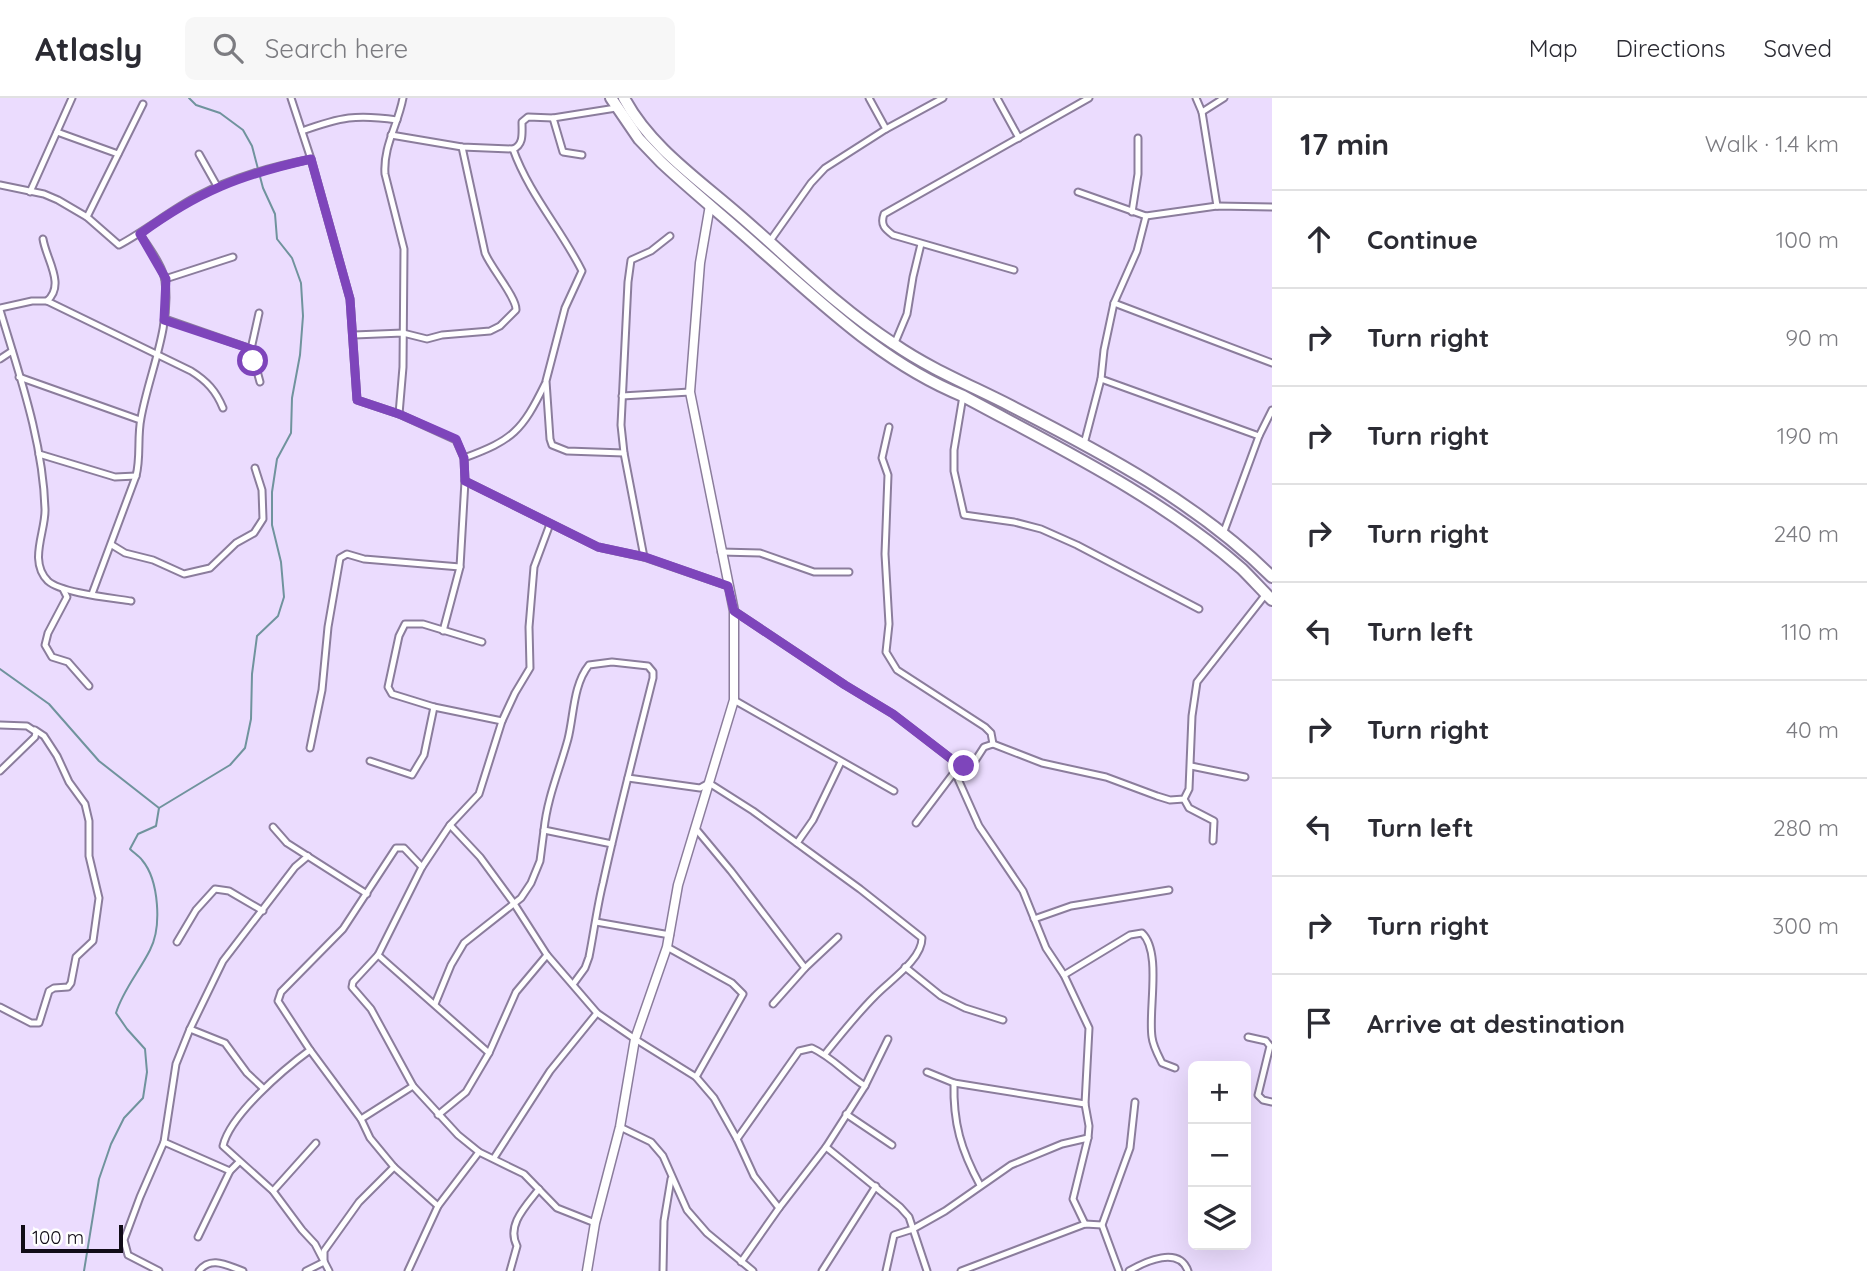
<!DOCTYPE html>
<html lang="en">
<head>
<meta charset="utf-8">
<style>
  body { margin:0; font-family:Quicksand,sans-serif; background:#f7f7f7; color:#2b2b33 }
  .controls { position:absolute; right:21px; bottom:21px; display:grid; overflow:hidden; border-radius:10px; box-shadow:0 7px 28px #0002 }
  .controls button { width:63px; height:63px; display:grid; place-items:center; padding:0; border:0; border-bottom:2px solid #e1e1e2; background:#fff; color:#2b2b33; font:35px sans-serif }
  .scale { position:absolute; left:21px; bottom:18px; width:102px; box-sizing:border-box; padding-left:7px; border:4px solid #110c17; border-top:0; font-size:19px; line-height:24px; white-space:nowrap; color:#110c17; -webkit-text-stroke:5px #fff; paint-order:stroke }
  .stop { position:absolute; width:21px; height:21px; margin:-16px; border:5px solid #7e45bb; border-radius:50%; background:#fff }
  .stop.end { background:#7e45bb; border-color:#fff; box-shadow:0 2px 7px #0008 }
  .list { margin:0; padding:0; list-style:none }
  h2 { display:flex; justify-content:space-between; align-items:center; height:91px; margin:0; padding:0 28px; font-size:30px }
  h2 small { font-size:23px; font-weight:400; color:#7c7c81 }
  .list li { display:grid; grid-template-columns:46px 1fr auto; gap:21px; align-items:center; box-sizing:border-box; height:98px; padding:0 28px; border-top:2px solid #e1e1e2 }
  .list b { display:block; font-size:26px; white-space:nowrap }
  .list em { font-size:23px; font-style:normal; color:#7c7c81 }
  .icon { flex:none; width:38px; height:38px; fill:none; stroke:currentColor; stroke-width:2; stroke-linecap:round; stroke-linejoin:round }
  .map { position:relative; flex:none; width:1272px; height:1173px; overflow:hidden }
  header { display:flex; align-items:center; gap:42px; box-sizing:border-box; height:98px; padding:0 35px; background:#fff; border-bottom:2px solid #e1e1e2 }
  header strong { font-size:33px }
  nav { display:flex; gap:38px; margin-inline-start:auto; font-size:24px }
  .search { width:490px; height:63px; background:#f7f7f7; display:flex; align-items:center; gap:18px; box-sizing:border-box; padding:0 24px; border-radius:10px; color:#7c7c81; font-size:26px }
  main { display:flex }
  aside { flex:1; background:#fff }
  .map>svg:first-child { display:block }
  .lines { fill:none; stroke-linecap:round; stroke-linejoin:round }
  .stream { stroke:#70939d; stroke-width:2 }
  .street-casing { stroke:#8b7d9c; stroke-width:9 }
  .secondary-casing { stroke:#8b7d9c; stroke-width:11 }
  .highway-casing { stroke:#8b7d9c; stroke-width:14 }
  .street { stroke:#fff; stroke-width:5 }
  .secondary { stroke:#fff; stroke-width:8 }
  .highway { stroke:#fff; stroke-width:10 }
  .route { stroke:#7e45bb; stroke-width:9 }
</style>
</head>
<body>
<header>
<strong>Atlasly</strong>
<div class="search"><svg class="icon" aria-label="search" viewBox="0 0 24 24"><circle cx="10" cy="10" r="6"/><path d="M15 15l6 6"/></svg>Search here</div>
<nav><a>Map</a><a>Directions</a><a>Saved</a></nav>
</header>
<main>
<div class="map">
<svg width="1272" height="1173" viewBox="0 0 1272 1173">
  <rect width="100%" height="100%" fill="#ebdcfe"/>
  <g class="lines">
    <!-- stream -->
    <g class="stream">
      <polyline points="0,571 49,606 99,663 159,710"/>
      <path d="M84 1173 99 1081 111 1046 124 1020 143 1000 147 974 145 951 127 931 116 915C123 892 139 874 150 852 162 829 159 782 142 762 139 758 134 755 130 751L138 736 156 728 159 710 230 667 245 650 251 621 252 576 257 538 278 518 284 499 281 464 272 427V394L277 361 291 335 292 300 300 257 303 218 301 185 292 160 277 141 275 116 263 90 252 48 243 32 220 15 196 7 189 0"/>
    </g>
    <!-- street casing -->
    <g class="street-casing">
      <g id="street">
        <polyline points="291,0 311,61 350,201 357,302 399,316 456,342 464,360"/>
        <polyline points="869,0 886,31"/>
        <polyline points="997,0 1019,40"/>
        <polyline points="1196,0 1202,14 1217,108"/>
        <polyline points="1202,14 1224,0"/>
        <polyline points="553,20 563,54 582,57"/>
        <path d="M302 33C341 19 356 16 397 22"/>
        <polyline points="57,34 118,56"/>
        <path d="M391 37 462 49 513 51C524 47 522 35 522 24L528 19 553 20 616 10"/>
        <path d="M513 51C529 96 561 131 582 173L565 210 546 283 550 341 552 347 567 353 624 355"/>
        <polyline points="199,56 217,88"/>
        <path d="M0 87 44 96 58 102 87 119 119 147C147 132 171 112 198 98 234 79 272 69 311 61"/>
        <polyline points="30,94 72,0"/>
        <polyline points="1078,94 1146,118 1217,108 1272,109"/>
        <polyline points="1132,114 1138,76 1138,40"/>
        <polyline points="1146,118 1137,153 1114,205 1272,265"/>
        <polyline points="87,119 143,6"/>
        <path d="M43 141C46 161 66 187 47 203"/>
        <polyline points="770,143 811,85 825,70 886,31 943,0"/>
        <path d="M1014 172 893 137C885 131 880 127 884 116L1089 0"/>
        <polyline points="165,181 233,159"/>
        <path d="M0 210 32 203H47L191 273C207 283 216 293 223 310"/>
        <path d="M0 212C19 276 43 343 45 411 46 433 28 463 48 483 61 495 112 500 131 503"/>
        <polyline points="259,215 251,251 260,284"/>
        <polyline points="165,221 251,251"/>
        <path d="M354 237 403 235 427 241 442 237 490 233 500 228 516 212C517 200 491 170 485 155L462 49"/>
        <polyline points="894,247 907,216 913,179 921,146"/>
        <polyline points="0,261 12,253"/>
        <polyline points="19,279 140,322"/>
        <polyline points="1101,281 1259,338"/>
        <polyline points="622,298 690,294"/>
        <polyline points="963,298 954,352 954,373 964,417 1014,424 1041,431 1077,447 1199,511"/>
        <path d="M399 316 403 269 404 151 385 76C383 48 398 27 403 0"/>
        <polyline points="889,329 882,360 888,377 885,456 889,526 886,554 897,572 985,629 991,635 993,646"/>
        <polyline points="1084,346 1101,281 1104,252 1114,205"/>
        <polyline points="39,356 115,379 136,378"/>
        <polyline points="465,383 598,449 644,459 728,488"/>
        <polyline points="550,426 534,469 529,529 530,570 515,595 502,623 479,696 450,727 422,769 378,857 353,884 352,889 371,911 413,988 458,1037 479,1054 524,1076 557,1110 595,1125"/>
        <polyline points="1223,436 1259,338 1272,312"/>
        <polyline points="112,447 125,455 153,462 184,476 210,470 236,445 254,435 263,421 262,392 255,370"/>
        <polyline points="721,454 760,455 814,474 849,474"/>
        <polyline points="644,459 624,355 621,327 628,184 631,162 651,153 670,138"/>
        <polyline points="63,491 67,499 48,535 45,547 52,559 68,564 89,588"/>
        <path d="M92 496 136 378C141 359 137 340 141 320 149 275 171 231 165 183 163 168 148 149 140 136"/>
        <polyline points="734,513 845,587 893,616 954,663 964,668 973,666 984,649 993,646 1042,665 1106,679 1157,698 1170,702 1184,701 1189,691 1192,618 1197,584 1266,496"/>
        <path d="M443 533 460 469 465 383 464 360C513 342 522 333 545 286"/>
        <polyline points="482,544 423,526 405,526 399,538 388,589 392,596 434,609 502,623"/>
        <polyline points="734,602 894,693"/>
        <polyline points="0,627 27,628 36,634 35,639 0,673"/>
        <polyline points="310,650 322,592 328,529 340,460 347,456 364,461 460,469"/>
        <polyline points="370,663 412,677 424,657 434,609"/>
        <polyline points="954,663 958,681 979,728 1023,793 1046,850 1064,877 1089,930 1085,1006 1089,1028 1088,1040"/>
        <polyline points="1191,668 1245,679"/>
        <path d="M628 680 700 690 709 685 753 713 860 791 922 840C922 862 889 883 875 898 857 916 841 936 825 956"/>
        <polyline points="1184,701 1189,710 1214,723 1213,743"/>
        <polyline points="916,725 956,672"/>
        <polyline points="450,727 480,759 513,804 547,857 597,915 635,941 696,979 714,1000 737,1041 754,1078 779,1110"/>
        <polyline points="273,729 287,745 367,796"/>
        <polyline points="696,731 731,773 805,870"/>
        <polyline points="797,745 813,722 841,664"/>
        <polyline points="422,769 404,750 396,750 343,831 281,894 278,903 310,952 361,1021 370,1040 394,1069 438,1108"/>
        <polyline points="1034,821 1071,808 1169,792"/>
        <polyline points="596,824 670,837"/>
        <polyline points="177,844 196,812 215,791 229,793 263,813"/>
        <polyline points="667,849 732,885 743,896 696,979"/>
        <polyline points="378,857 489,955"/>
        <polyline points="905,869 941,898 965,910 1003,922"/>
        <path d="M1064 877 1130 837 1142 835C1162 854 1148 912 1152 939 1153 948 1158 957 1162 965L1175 970"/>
        <path d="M574 885 585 870 589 859C594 834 597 809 603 785 618 716 636 648 653 580V574L648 568 612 564 589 567C573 587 574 617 568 641 560 671 547 700 544 732L612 746"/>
        <polyline points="435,906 451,867 464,845 521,800 531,785 540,763 544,732"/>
        <polyline points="773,906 805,870 838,839"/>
        <polyline points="0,909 31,925 39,925 49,893 54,890 68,889 71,885 76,859 93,843 99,800 89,758 89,723 85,706 69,684 57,658 44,638 35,632"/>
        <polyline points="190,931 225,945 247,975 263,990"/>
        <polyline points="1248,939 1266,943 1270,948 1258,997 1263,1002 1272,1004"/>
        <path d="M310 952C284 971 230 1017 223 1048L273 1093 302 1132 315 1146 329 1173"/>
        <polyline points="927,974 954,985 1085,1006"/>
        <path d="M954 985C953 1025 961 1052 980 1087"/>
        <polyline points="865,988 888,941"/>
        <polyline points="846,1016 892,1047"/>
        <polyline points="438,1017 466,994 489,955 516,894 547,857"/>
        <polyline points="361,1021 413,988"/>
        <polyline points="620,1029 651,1044 663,1058 687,1112 707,1135 753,1173"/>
        <path d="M737 1041 799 953 812 950C832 959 846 976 865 988L826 1049 779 1110 741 1164"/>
        <polyline points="164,1044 176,966 190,931 223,863 295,769 308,758"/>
        <polyline points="826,1049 900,1109 909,1119 927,1173"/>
        <polyline points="494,1060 550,973 597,915"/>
        <polyline points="273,1093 316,1045"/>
        <polyline points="198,1139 230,1073 239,1064"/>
        <polyline points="159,1173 128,1157 124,1142 140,1099 164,1044 230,1073"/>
        <path d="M199 1173C211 1157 228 1168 243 1173"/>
        <polyline points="306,1173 324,1164 324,1153 359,1104 394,1069"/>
        <polyline points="408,1173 438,1108 479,1054"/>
        <path d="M510 1173 517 1148C506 1127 526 1108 539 1091"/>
        <polyline points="663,1173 664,1123 671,1081"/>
        <polyline points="822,1173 876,1088"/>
        <polyline points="886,1173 894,1137 913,1131 945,1113 1011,1067 1062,1046 1088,1040 1073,1101 1085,1126"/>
        <polyline points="961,1173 1085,1126 1102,1127"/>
        <polyline points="1119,1173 1102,1127 1130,1050 1135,1004"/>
        <path d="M1129 1173C1146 1163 1179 1148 1188 1173"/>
      </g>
    </g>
    <!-- secondary casing -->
    <g class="secondary-casing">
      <polyline id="secondary" points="587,1173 595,1125 620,1029 635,941 667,849 678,787 734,602 734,513 690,294 700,165 710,107"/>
    </g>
    <!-- highway casing -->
    <g class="highway-casing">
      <g id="highway">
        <path d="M611 0 639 41 661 64C693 94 728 122 761 152 824 207 884 266 963 298 1059 350 1159 398 1242 471 1252 481 1262 492 1272 502"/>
        <path d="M624 0C649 48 699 82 739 117 790 161 837 209 894 246 930 271 972 288 1011 308 1103 355 1198 405 1272 479"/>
      </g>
    </g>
    <!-- street -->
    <use href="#street" class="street"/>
    <!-- secondary -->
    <use href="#secondary" class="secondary"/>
    <!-- highway -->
    <use href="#highway" class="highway"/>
  </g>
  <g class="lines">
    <!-- route -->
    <path class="route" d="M253 263 251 251 164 222 166 181 140 136C199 93 240 77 311 61L350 201 357 302 399 316 456 341 464 360 465 383 598 449 645 459 728 488 734 513 845 587 893 616 954 663 964 668"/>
  </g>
</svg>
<div class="controls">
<button>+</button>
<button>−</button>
<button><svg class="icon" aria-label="layers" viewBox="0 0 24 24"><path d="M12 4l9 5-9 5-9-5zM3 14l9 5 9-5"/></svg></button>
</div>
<div class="scale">100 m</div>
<div class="stop" style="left:253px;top:263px"></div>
<div class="stop end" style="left:964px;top:668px"></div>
</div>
<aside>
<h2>17 min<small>Walk · 1.4 km</small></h2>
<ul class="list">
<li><svg class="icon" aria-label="ahead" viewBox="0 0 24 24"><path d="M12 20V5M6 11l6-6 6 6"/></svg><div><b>Continue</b></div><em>100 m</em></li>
<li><svg class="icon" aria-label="right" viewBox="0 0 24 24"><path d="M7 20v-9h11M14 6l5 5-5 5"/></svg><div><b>Turn right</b></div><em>90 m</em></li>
<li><svg class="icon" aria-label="right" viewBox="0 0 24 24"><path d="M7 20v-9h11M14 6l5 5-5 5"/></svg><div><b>Turn right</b></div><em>190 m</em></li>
<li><svg class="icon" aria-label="right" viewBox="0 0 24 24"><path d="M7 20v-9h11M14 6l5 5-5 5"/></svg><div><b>Turn right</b></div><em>240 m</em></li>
<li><svg class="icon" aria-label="left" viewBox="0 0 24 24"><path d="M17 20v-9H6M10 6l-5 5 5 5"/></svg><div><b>Turn left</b></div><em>110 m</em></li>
<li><svg class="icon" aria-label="right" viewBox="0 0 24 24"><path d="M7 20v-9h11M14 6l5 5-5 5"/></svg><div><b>Turn right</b></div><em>40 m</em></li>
<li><svg class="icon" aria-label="left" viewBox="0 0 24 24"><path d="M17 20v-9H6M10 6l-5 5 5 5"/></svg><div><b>Turn left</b></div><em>280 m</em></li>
<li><svg class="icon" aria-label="right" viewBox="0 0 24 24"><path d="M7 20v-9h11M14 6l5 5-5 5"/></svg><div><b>Turn right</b></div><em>300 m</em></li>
<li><svg class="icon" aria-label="arrive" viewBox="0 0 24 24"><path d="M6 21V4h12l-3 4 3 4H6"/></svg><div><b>Arrive at destination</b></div></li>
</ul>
</aside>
</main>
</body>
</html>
